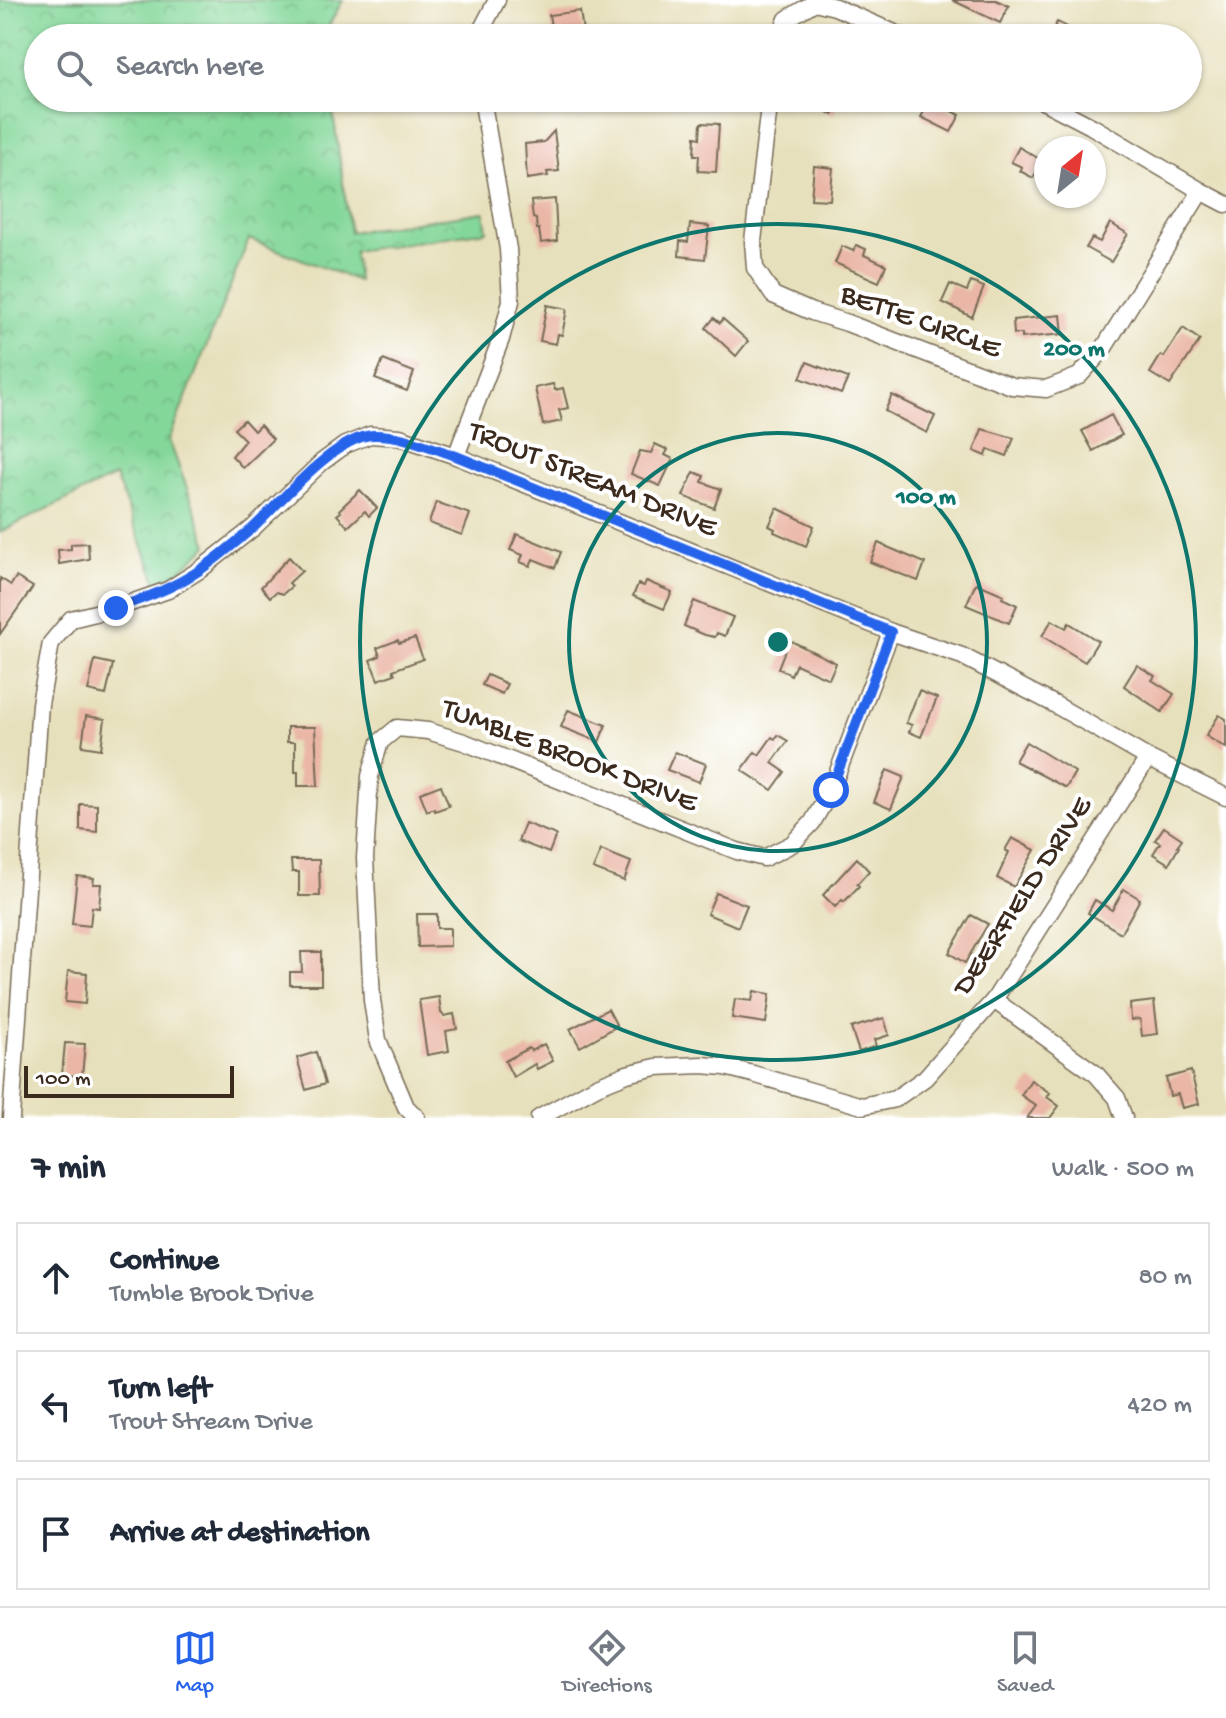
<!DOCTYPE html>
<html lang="en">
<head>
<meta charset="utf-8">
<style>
  body { margin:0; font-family:"Gochi Hand",sans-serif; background:#f2f2f3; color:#1f2937 }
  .compass { position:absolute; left:1034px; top:136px; width:72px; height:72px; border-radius:50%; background:#fff; box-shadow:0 2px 6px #0004; rotate:30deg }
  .scale { position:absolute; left:24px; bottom:20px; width:210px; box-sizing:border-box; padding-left:8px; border:4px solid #3b2a1e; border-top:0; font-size:22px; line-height:28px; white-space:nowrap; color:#3b2a1e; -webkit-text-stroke:6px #fff; paint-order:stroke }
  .stop { position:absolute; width:24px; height:24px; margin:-18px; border:6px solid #2563eb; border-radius:50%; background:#fff }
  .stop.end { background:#2563eb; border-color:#fff; box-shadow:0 2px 8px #0008 }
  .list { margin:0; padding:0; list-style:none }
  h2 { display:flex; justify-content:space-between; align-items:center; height:104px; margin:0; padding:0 32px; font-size:34px }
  h2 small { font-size:26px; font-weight:400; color:#747a83 }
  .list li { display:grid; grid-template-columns:52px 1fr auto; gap:24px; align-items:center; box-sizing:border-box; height:112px; margin:0 16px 16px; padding:0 16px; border:2px solid #e0e1e3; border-radius:0px }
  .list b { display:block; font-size:30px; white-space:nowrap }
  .list p { margin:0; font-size:26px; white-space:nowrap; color:#747a83 }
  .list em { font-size:26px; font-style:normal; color:#747a83 }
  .icon { flex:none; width:44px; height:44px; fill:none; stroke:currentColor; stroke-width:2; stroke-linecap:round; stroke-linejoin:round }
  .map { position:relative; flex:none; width:1226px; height:1118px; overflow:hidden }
  .search { position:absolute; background:#fff; box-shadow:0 2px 6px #0004; left:24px; right:24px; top:24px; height:88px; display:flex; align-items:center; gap:20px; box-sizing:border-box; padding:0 28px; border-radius:44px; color:#747a83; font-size:30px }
  .sheet { height:488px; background:#fff }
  nav { display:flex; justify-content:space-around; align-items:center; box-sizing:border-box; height:112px; border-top:2px solid #e0e1e3; background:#fff; font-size:22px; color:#747a83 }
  nav a { display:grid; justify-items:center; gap:4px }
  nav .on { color:#2563eb }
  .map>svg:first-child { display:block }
  .park { fill:url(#park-crowns); stroke:#5f805c; stroke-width:2 }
  .building { fill:#eab6a6 }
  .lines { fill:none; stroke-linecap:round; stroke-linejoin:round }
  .minor-casing { stroke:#776a55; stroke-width:19 }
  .minor { stroke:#fff; stroke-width:16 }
  .route { stroke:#2563eb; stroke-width:10 }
  .ring { fill:none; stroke:#0f766e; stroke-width:4 }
  .labels { text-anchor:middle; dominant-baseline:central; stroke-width:8; stroke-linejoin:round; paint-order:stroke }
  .street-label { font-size:30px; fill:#3b2a1e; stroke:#fff }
  .centre { fill:#0f766e; stroke:#fff; stroke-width:4 }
  .ring-label { font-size:24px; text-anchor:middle; font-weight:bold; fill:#0f766e; stroke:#fff; stroke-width:8; stroke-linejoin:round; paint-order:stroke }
</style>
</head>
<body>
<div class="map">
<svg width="1226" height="1118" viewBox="0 0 1226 1118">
  <defs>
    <pattern id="park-crowns" width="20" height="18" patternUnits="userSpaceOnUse" patternTransform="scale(2)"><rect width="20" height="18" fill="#83d799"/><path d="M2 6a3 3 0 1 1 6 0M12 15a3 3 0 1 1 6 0" fill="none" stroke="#72b983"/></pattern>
  </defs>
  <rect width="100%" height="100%" fill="#fff"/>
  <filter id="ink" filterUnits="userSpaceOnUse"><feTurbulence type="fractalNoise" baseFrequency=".0125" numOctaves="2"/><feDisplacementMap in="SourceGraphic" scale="16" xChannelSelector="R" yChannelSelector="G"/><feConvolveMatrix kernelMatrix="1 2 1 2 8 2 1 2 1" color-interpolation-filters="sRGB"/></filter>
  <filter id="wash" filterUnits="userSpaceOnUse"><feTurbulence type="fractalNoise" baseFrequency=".006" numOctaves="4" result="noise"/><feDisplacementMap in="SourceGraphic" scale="32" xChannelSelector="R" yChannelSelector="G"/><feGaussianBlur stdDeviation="1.8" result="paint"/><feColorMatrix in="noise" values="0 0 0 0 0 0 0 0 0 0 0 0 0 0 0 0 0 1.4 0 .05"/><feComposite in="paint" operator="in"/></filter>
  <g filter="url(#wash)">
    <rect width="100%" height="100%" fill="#e7e0bc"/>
    <!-- park -->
    <polygon class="park" points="0,0 343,0 322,38 38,38 38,98 331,98 350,232 484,212 487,231 354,251 358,281 249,239 169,440 208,545 180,571 157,583 115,476 0,532"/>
    <g id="blocks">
      <!-- building -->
      <g class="building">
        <polygon points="952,0 996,0 1009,6 1000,23"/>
        <polygon points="580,11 584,38 553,38 549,15"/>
        <polygon points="1057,22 1089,38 1049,38"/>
        <polygon points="823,98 841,98 833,115 819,108"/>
        <polygon points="930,100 960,115 951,132 921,117"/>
        <polygon points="701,123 719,124 716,172 698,171 699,155 694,155 695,137 700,138"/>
        <polygon points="554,131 559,171 547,172 548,176 527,179 525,144 544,142"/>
        <polygon points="1019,147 1043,161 1033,178 1020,171 1022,167 1011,162"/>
        <polygon points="814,166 833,168 830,200 811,199"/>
        <polygon points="555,199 557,241 541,243 539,229 537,229 536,219 533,218 531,201"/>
        <polygon points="1110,223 1128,234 1111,262 1086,248 1092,238 1100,242"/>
        <polygon points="690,224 709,226 705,259 679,256 680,241 688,242"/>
        <polygon points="856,245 866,249 864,255 886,265 879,282 835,263 842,246 853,251"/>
        <polygon points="971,282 984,287 972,317 942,302 950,284 967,291"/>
        <polygon points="547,305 567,309 562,335 558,334 556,344 540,341"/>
        <polygon points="1061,315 1063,334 1022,338 1022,334 1014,334 1013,320"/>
        <polygon points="714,318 720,323 723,319 748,341 736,356 706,328"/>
        <polygon points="1183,328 1200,340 1170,385 1150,373 1161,355 1164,357"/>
        <polygon points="383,360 414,372 407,391 375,379"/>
        <polygon points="807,362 848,378 841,394 800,378"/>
        <polygon points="553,384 555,390 563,388 568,408 559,410 562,421 543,425 535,388"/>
        <polygon points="892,395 935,416 927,433 885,411"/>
        <polygon points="1111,415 1122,435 1093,451 1082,431"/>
        <polygon points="244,420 254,431 260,425 273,439 243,468 232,456 245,440 234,429"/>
        <polygon points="982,429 1014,438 1007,456 988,449 986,456 974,451"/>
        <polygon points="655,444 668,450 665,455 673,459 660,486 631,474 640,451 651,453"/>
        <polygon points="694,472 704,476 702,482 721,489 714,508 683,496"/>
        <polygon points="360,490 377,508 369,516 365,511 348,527 337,515 341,512 339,510"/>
        <polygon points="436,502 470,514 462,535 429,523"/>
        <polygon points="777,508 814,526 806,546 774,532 775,529 769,526"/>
        <polygon points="517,534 561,552 555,568 533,559 530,566 520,562 523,555 510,550"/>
        <polygon points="88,543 89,559 59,564 58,550 71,549 71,544"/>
        <polygon points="878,543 925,563 918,581 870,562"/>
        <polygon points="289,557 302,571 289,583 292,586 283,594 276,592 270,597 261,587"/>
        <polygon points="16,577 33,587 0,634 0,578 11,585"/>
        <polygon points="646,581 672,592 664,609 633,596 638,584 644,586"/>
        <polygon points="976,583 1004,595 1002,598 1017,605 1009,623 966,605"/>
        <polygon points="694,601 733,617 725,636 717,633 715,637 705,635 684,626"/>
        <polygon points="1052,620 1066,628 1069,623 1098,641 1085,662 1042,636"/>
        <polygon points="415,638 423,659 393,670 395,674 378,680 370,660 380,656 377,648 398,640 399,643"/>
        <polygon points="789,640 836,663 829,679 796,664 791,675 778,668"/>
        <polygon points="95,660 113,664 106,695 88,691"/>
        <polygon points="1137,665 1155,676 1152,680 1174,694 1162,712 1124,686"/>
        <polygon points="487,675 507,684 502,694 482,685"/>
        <polygon points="919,691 937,698 921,737 909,732 912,725 906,723"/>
        <polygon points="568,710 606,725 599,742 561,727"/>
        <polygon points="1219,715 1226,719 1226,748 1206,736"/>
        <polygon points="86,716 105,719 101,749 82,746"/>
        <polygon points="287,727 315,727 318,786 298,786 298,772 295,772 295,742 287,742"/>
        <polygon points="778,735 788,741 772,763 785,772 772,790 742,770 755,752 759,755 772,737 775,739"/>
        <polygon points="1026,742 1075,772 1066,788 1015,761"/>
        <polygon points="675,752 706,764 699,782 667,770"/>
        <polygon points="887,770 904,777 891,809 874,802"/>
        <polygon points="441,785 449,806 435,811 434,808 427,811 420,793"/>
        <polygon points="80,804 97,805 97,832 80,830"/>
        <polygon points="525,823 556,835 549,853 518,841"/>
        <polygon points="1164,827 1182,839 1177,846 1179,847 1169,864 1153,854 1160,843 1155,840"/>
        <polygon points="1012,838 1035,850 1014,887 997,878 1009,852 1005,850"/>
        <polygon points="601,850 631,862 624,881 593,869"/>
        <polygon points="857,858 869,871 857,884 859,886 844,902 842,900 835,907 823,895"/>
        <polygon points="291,860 319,860 320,896 299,896 299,872 292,872"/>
        <polygon points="77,876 94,878 93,884 101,884 99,908 92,907 90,926 72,924"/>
        <polygon points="1124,889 1140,899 1121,933 1088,913 1095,900 1112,910"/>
        <polygon points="716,893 747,905 738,927 707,914"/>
        <polygon points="417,914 437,914 437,928 450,928 450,946 418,947"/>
        <polygon points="971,915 988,924 965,963 949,953"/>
        <polygon points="301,952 321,952 321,985 290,985 290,972 302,972"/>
        <polygon points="68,971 87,973 85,1004 65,1002"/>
        <polygon points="754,991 770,994 766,1023 732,1018 735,999 752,1001"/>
        <polygon points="439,997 441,1013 444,1016 454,1014 457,1029 446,1031 449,1051 427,1055 419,1000"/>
        <polygon points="1154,1001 1158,1034 1142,1036 1140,1019 1131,1020 1130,1004"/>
        <polygon points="608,1009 617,1026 580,1047 570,1029"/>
        <polygon points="884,1018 889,1035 874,1040 876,1046 859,1052 851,1028"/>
        <polygon points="65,1043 85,1044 82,1076 62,1075"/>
        <polygon points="544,1044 553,1061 537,1069 535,1064 513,1077 505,1061 529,1048 531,1051"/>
        <polygon points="316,1052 325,1084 306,1090 297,1058"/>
        <polygon points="1191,1071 1199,1104 1182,1108 1178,1094 1170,1096 1166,1078"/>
        <polygon points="1031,1080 1050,1093 1047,1097 1059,1106 1050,1118 1027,1118 1036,1106 1021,1095"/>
      </g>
    </g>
  </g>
  <g filter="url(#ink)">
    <use href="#blocks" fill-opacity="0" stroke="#776a55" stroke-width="2"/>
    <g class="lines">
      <!-- minor casing -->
      <g class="minor-casing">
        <g id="minor">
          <polyline points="477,38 497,0"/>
          <polyline points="779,38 787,19 815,2 835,7 906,38"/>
          <polyline points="770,98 753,241 755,268 773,295 812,312 847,323 1012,386 1046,389 1079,376 1102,351 1201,191 1091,126 1037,98"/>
          <polyline points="1201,191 1226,204"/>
          <polyline points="456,456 501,339 511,301 508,249 482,98"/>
          <polyline points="994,1000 1096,1074 1117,1098 1124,1118"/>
          <polyline points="11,1118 40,704 51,643 71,619 116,608 168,590 201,569 253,528 322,462 345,445 370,435 400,437 456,456 891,632 962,656 1054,704 1148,758 1226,797"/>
          <polyline points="417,1118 406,1107 378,1040 372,1000 365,858 370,776 380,742 397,728 428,731 464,742 737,851 764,858 792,844 812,823 831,790 891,632"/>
          <polyline points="539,1118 597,1086 627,1074 656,1067 702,1065 725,1067 753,1074 862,1106 895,1099 925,1078 994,1000 1148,758"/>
        </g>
      </g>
      <!-- minor -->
      <use href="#minor" class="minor"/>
    </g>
  </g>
  <g class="lines" filter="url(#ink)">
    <!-- route -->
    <path class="route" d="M116 608C146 598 173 588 200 570 218 558 236 542 253 528 281 502 334 437 373 435 401 434 429 447 456 456L891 632 831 790"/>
  </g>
  <!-- distance rings -->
  <g class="ring">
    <circle cx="778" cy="642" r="209"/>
    <circle cx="778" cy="642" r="418"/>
  </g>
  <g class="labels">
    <!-- street labels -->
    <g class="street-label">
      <text transform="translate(920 323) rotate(20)">BETTE CIRCLE</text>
      <text transform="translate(592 481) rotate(22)">TROUT STREAM DRIVE</text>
      <text transform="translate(569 757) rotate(21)">TUMBLE BROOK DRIVE</text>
      <text transform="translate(1024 897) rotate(-57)">DEERFIELD DRIVE</text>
    </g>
  </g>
  <circle cx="778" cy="642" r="12" class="centre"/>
  <g class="ring-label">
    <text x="1074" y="355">200 m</text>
    <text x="926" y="503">100 m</text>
  </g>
</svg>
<svg class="compass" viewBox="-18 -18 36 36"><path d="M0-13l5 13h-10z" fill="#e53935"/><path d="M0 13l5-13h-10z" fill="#747a83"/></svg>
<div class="scale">100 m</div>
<div class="stop" style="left:831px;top:790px"></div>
<div class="stop end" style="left:116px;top:608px"></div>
<div class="search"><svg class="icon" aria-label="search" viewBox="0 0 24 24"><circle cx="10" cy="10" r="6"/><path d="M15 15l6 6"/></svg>Search here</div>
</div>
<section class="sheet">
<h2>7 min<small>Walk · 500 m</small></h2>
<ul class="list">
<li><svg class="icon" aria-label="ahead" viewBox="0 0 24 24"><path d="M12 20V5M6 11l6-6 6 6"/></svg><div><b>Continue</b><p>Tumble Brook Drive</p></div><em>80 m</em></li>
<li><svg class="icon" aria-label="left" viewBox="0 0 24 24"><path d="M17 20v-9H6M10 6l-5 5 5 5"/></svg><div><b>Turn left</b><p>Trout Stream Drive</p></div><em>420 m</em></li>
<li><svg class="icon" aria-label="arrive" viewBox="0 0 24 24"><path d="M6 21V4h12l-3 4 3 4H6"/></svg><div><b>Arrive at destination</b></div></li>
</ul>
</section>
<nav>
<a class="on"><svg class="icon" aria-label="map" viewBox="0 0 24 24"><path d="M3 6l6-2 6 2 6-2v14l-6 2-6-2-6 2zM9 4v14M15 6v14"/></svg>Map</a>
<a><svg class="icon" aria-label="directions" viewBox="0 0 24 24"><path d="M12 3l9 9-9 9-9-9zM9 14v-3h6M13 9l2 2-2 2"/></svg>Directions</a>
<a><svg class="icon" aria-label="saved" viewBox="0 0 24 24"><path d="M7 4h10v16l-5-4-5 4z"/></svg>Saved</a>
</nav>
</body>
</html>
